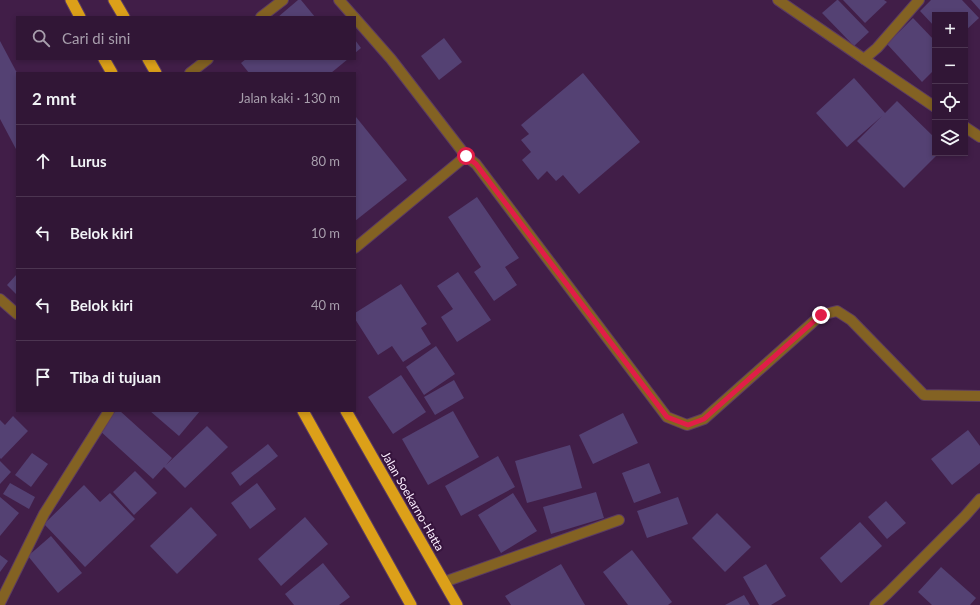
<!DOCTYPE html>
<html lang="id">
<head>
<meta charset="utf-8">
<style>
  body { margin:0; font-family:Lato,sans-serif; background:#3d2342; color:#f1f3f6 }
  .controls { position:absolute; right:12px; top:12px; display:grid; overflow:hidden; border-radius:0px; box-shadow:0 2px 6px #0003 }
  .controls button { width:36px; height:36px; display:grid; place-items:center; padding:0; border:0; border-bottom:1px solid #4c3551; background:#311636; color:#f1f3f6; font:20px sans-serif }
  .stop { position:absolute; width:12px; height:12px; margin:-9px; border:3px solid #e11d48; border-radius:50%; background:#fff }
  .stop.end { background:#e11d48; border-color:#fff; box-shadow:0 1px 4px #0008 }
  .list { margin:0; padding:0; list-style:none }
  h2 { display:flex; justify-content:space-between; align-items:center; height:52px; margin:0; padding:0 16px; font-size:17px }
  h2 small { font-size:13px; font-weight:400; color:#a89fad }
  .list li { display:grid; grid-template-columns:26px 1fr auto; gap:12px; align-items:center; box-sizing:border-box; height:72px; padding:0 16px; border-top:1px solid #4c3551 }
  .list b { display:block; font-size:15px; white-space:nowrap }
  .list em { font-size:13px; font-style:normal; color:#a89fad }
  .icon { flex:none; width:22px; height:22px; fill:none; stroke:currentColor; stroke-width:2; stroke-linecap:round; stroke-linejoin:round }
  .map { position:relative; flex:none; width:980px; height:605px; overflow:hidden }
  .search { position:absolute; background:#311636; box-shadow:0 2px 6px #0003; left:16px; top:16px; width:340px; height:44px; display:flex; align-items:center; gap:10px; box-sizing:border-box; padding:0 14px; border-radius:0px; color:#a89fad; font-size:15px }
  .panel { position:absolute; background:#311636; box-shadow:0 2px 6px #0003; left:16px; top:72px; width:340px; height:340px; border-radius:0px }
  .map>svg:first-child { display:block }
  .building { fill:#544173 }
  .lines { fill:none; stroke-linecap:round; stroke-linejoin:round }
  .service-casing { stroke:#5b3b62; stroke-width:12 }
  .minor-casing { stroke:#5b3b62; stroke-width:12 }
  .trunk-casing { stroke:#5b3b62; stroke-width:13 }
  .service { stroke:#836223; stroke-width:10 }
  .minor { stroke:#836223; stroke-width:10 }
  .trunk { stroke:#dca019; stroke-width:11 }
  .route { stroke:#e11d48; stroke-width:5 }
  .labels { text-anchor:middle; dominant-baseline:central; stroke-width:4; stroke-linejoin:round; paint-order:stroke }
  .street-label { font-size:12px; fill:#fcefff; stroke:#36143d }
</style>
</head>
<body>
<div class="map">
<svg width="980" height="605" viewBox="0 0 980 605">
  <rect width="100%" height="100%" fill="#411e48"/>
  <!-- building -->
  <g class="building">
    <polygon points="298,0 301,0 315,17 278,17"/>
    <polygon points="837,0 838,0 869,32 854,46 822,13"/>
    <polygon points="843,0 884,0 887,2 865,23"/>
    <polygon points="931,0 962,0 979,18 965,31 965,15 935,15 935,27 920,11"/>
    <polygon points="971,0 980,0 980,10"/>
    <polygon points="913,18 935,41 935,69 922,82 887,44"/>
    <polygon points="444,38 462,62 439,80 421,56"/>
    <polygon points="355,40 361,48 355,53"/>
    <polygon points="0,41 17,73 17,151 0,119"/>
    <polygon points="246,59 348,59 331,73 249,73 241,63"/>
    <polygon points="583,73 640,142 579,194 563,175 556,181 547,171 538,180 522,160 531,152 521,140 529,134 521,125"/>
    <polygon points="854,78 885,113 897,101 935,138 935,153 939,153 904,188 857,141 882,116 847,147 816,113"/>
    <polygon points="356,117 407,180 355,221 355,118"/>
    <polygon points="477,197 519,258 505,267 517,285 494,301 474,272 481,267 448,217"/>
    <polygon points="458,272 491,320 457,342 441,317 453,309 437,286"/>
    <polygon points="17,274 17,295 7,285"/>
    <polygon points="401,284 427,324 421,328 431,344 403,362 392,346 378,355 355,319 355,313"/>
    <polygon points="436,346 455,374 424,395 406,367"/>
    <polygon points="401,375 426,412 393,434 368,397"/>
    <polygon points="454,380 464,398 435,415 424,397"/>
    <polygon points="116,411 120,411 172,458 166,465 207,426 228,447 185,488 164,467 153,479 99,430"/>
    <polygon points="150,411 200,411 179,436"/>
    <polygon points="453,411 479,457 428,485 402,439"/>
    <polygon points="623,413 638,443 593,464 579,435"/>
    <polygon points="13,416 28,431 1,459 0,458 0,420 5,425"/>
    <polygon points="968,430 980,446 980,463 952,485 931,459"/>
    <polygon points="268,444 278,456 240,486 231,473"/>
    <polygon points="570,445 582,488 527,503 515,461"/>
    <polygon points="32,453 48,464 31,487 15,475"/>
    <polygon points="498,456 515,487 461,516 445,486"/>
    <polygon points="0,461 11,472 0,484"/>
    <polygon points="649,463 661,493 634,503 622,473"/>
    <polygon points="135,471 157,493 134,515 113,492"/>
    <polygon points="10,483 35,497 29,509 3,494"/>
    <polygon points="257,483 276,509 250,529 231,503"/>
    <polygon points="84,485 100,502 110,493 135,519 85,567 44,524"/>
    <polygon points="596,492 604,518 551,534 543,507"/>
    <polygon points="513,493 537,531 501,553 478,515"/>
    <polygon points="0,497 19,513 0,536"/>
    <polygon points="678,497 688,524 647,538 637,511"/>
    <polygon points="886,501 906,523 887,539 868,517"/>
    <polygon points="191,507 217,535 177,574 150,546"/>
    <polygon points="717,513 751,547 725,572 692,538"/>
    <polygon points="305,517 328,544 281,586 258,559"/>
    <polygon points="860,522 882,546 841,583 820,558"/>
    <polygon points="51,536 82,573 58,593 28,556"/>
    <polygon points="632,550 672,602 668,605 628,605 603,572"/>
    <polygon points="0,555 8,561 0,572"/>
    <polygon points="323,563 350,597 339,605 294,605 285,594"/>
    <polygon points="561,564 585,605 511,605 505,596"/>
    <polygon points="766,564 786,596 771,605 759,605 743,577"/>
    <polygon points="941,567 976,598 970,605 932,605 918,592"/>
    <polygon points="744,595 750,605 725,605"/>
  </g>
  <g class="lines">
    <!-- service casing -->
    <g class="service-casing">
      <g id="service">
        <polyline points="339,0 354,17"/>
        <polyline points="261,17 283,0"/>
        <polyline points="355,18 391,59 466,156"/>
        <polyline points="190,73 208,59"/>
        <polyline points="0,299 17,314"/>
      </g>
    </g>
    <!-- minor casing -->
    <g class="minor-casing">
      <g id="minor">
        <polyline points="778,0 864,59"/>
        <polyline points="919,0 877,48 864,59 935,107"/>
        <polyline points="965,127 980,137"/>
        <polyline points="355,248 466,156 476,164 667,417 687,425 704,419 821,315 837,311 851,320 924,395 980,396"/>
        <polyline points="444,582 619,520"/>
        <polyline points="0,603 44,514 109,411"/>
        <polyline points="875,605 888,593 965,516 980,499"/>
      </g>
    </g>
    <!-- trunk casing -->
    <g class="trunk-casing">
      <g id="trunk">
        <polyline points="71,0 80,17"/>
        <polyline points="114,0 124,17"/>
        <polyline points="104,59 112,73"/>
        <polyline points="148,59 156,73"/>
        <polyline points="303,411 411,605"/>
        <polyline points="346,411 457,605"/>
      </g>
    </g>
    <!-- service -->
    <use href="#service" class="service"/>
    <!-- minor -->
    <use href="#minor" class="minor"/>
    <!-- trunk -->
    <use href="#trunk" class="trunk"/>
  </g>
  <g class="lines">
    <!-- route -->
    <polyline class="route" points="466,156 476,164 667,417 688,425 704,419 821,315"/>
  </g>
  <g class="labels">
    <!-- street labels -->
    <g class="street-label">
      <text transform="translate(413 501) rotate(60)">Jalan Soekarno-Hatta</text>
    </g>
  </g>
</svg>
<div class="controls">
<button>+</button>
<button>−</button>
<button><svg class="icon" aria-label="locate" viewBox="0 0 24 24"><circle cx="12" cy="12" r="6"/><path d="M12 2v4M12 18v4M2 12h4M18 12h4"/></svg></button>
<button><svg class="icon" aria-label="layers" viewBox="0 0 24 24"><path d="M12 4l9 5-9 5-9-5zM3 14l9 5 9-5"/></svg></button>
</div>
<div class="stop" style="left:466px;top:156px"></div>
<div class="stop end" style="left:821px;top:315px"></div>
<div class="search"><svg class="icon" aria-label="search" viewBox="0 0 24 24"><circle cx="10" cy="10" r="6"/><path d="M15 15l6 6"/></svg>Cari di sini</div>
<section class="panel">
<h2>2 mnt<small>Jalan kaki · 130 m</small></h2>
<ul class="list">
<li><svg class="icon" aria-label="ahead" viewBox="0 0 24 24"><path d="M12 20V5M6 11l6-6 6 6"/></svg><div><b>Lurus</b></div><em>80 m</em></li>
<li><svg class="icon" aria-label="left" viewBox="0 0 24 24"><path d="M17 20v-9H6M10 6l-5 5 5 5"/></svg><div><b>Belok kiri</b></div><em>10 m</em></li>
<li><svg class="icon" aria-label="left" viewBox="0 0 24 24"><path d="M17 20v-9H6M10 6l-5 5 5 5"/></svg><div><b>Belok kiri</b></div><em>40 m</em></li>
<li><svg class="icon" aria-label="arrive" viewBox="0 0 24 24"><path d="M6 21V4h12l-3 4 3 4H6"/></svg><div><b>Tiba di tujuan</b></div></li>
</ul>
</section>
</div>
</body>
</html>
